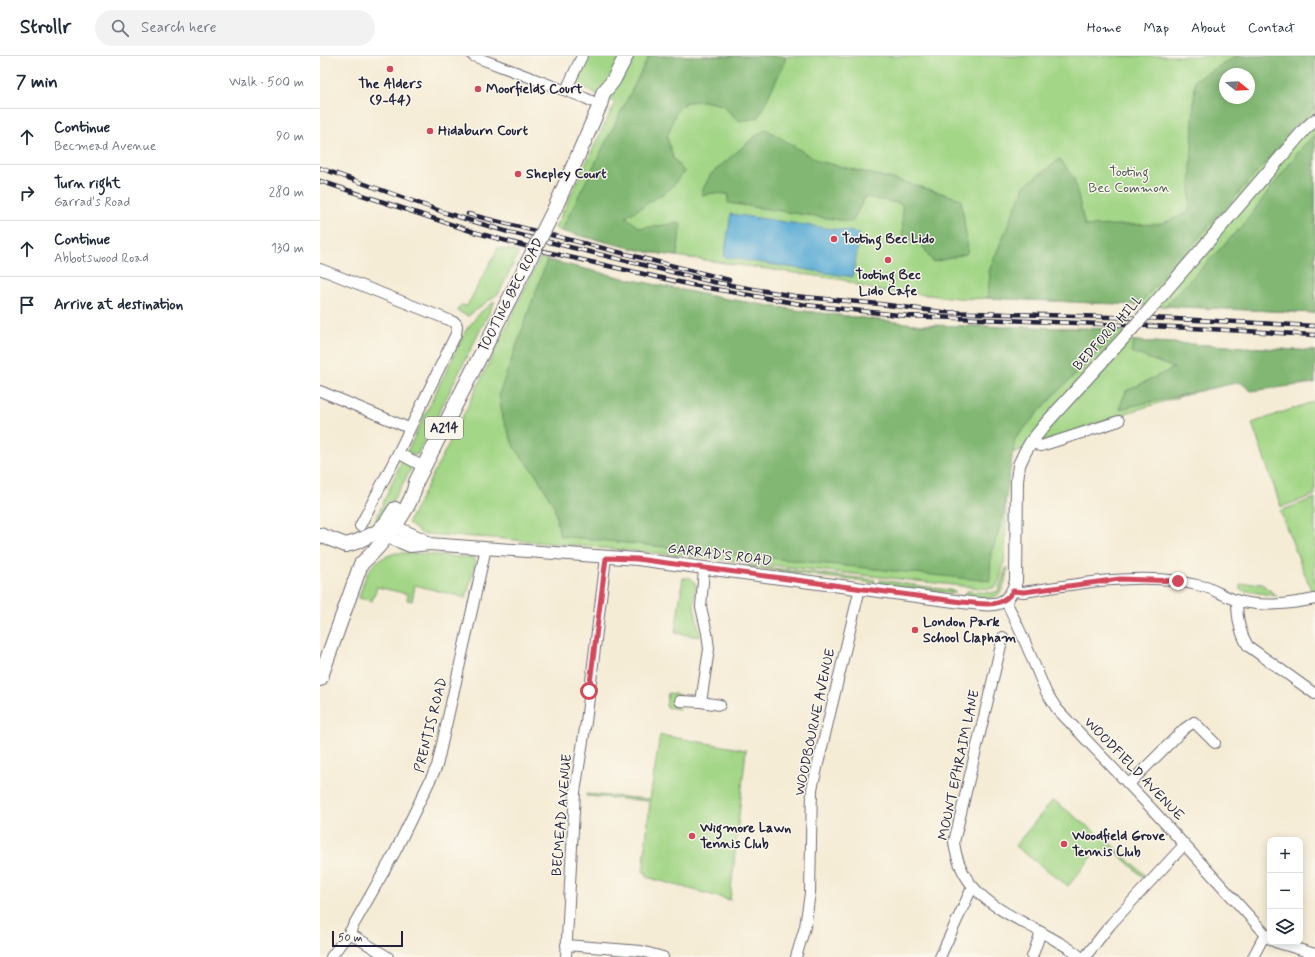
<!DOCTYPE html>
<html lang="en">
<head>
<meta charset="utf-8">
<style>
  body { margin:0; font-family:Mynerve,sans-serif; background:#f2f2f3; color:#1f2937 }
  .controls { position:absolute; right:12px; bottom:12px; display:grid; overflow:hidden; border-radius:8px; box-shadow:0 2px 10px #0003 }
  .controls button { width:36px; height:36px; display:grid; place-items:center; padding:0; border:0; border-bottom:1px solid #e0e1e3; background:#fff; color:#1f2937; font:20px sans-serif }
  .compass { position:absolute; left:899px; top:12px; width:36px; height:36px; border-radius:50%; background:#fff; box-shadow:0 2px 10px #0003; rotate:108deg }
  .scale { position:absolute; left:12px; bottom:10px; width:71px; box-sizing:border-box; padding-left:4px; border:2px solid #22223b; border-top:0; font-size:11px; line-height:14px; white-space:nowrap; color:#22223b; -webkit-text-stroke:3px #fbf7ec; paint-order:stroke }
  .stop { position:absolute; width:12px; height:12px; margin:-9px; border:3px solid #d1495b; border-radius:50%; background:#fff }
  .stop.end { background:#d1495b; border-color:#fff; box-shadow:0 1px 4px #0008 }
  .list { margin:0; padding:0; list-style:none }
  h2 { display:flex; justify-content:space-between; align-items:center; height:52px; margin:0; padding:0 16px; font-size:17px }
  h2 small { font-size:13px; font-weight:400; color:#747a83 }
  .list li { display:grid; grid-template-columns:26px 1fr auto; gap:12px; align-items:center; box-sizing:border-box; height:56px; padding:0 16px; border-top:1px solid #e0e1e3 }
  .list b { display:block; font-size:15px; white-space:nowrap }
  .list p { margin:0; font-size:13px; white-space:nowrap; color:#747a83 }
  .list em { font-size:13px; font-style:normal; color:#747a83 }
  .icon { flex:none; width:22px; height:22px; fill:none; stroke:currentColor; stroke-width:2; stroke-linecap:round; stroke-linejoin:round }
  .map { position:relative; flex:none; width:995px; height:901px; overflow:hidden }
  header { display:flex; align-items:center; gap:24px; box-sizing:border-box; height:56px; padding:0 20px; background:#fff; border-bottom:1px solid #e0e1e3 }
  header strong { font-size:19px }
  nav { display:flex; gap:22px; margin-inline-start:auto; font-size:14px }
  .search { width:280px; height:36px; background:#f2f2f3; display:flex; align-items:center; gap:10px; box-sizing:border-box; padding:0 14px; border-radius:22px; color:#747a83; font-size:15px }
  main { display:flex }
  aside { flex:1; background:#fff }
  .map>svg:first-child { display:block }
  .green { fill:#a3d686; stroke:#627c60; fill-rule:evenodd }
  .forest { fill:#82b773; stroke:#526c57; fill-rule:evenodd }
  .water { fill:#59aad4; stroke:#3e6688 }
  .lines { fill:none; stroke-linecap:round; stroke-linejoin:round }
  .minor-casing { stroke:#6c6971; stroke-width:12 }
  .major-casing { stroke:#6c6971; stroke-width:14 }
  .highway-casing { stroke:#6c6971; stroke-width:16 }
  .minor { stroke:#fff; stroke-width:10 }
  .major { stroke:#fff; stroke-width:12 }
  .highway { stroke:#fff; stroke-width:14 }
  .rail-casing { stroke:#22223b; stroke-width:4.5 }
  .rail { stroke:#fbf7ec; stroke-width:3; stroke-dasharray:9; stroke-linecap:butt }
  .major-bridge-casing { stroke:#6c6971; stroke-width:14; stroke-linecap:butt }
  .highway-bridge-casing { stroke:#6c6971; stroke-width:16; stroke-linecap:butt }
  .major-bridge { stroke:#fff; stroke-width:12 }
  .highway-bridge { stroke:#fff; stroke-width:14 }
  .route { stroke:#d1495b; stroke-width:5 }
  .poi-dot { fill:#d1495b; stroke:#fbf7ec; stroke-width:1.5 }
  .labels { text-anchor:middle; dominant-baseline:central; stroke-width:3; stroke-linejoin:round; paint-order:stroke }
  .shield { fill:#fbf7ec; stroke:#636270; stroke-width:1 }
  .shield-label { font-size:13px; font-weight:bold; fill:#22223b }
  .poi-label { font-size:14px; font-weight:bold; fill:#22223b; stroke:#fbf7ec; text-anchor:start }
  .park-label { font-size:14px; fill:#495852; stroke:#fbf7ec }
  .street-label { font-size:14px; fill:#22223b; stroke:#fbf7ec }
</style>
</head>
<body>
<header>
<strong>Strollr</strong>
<div class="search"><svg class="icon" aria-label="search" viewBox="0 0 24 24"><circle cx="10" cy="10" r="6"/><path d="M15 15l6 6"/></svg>Search here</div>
<nav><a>Home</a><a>Map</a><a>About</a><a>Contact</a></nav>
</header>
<main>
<aside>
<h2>7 min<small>Walk · 500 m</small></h2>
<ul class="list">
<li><svg class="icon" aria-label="ahead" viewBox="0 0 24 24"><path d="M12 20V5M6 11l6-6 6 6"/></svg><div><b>Continue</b><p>Becmead Avenue</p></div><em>90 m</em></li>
<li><svg class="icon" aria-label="right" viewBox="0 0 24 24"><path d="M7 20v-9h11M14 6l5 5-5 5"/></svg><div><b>Turn right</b><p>Garrad's Road</p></div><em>280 m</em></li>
<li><svg class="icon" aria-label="ahead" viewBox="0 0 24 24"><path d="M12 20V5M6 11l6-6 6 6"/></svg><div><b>Continue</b><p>Abbotswood Road</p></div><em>130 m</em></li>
<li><svg class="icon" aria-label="arrive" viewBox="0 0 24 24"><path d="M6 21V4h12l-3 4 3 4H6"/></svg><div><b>Arrive at destination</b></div></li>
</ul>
</aside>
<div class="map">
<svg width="995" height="901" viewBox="0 0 995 901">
  <rect width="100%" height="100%" fill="#fbf7ec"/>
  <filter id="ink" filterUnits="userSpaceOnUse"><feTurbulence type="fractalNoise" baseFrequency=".025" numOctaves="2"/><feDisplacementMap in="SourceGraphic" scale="8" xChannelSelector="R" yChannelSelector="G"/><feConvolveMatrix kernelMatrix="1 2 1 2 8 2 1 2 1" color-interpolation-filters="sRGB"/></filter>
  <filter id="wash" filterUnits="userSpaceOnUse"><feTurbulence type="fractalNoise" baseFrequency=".012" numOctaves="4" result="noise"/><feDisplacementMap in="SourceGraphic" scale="16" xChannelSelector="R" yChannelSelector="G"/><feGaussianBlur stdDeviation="0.9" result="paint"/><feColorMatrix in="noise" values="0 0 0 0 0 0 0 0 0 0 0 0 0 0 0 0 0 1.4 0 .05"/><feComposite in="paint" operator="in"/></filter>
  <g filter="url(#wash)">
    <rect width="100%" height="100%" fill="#f5ecd6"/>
    <!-- green -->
    <g class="green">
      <path d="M267 0H995V257L667 242C648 244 628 241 609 239 582 237 549 236 524 224L328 196 241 175 235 172 295 47 253 26ZM905 18H929V42H905Z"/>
      <polygon points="178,192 199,196 179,237 148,260 137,255 141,249 147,250"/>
      <path d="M220 202 303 222 401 242 475 254 602 269 800 273 814 285 995 295 912 325 806 357 692 397C690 408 687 420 686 431 684 462 691 504 676 531L669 533 388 502 173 482 102 478 88 467 145 356Z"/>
      <polygon points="175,245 98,398 94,399 87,396 146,274 155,263 157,259"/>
      <polygon points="995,345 995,439 961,451 932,367"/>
      <path d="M82 404 89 409 91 413C80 433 69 453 53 470Z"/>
      <polygon points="995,442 995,533 991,534 960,455"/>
      <path d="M76 497H92L153 502 155 503 156 506 146 542 95 529 92 545 87 544 88 538 57 531 52 545 39 542C46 517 49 505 76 497Z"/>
      <polygon points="427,509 555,524 554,527 427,511"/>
      <path d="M686 512H688C681 546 678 543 646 541L647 535 671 537 678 535Z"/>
      <polygon points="363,522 371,522 374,525 376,531 374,549 380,581 355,577"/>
      <polygon points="560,524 635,535 635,538 560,528"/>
      <polygon points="933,527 942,528 957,540 920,534 920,529"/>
      <polygon points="348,637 361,639 359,653 346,651"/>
      <polygon points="340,679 426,694 410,844 326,821 326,816 323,816 330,745 266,740 266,738 330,743"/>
      <polygon points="733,744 790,787 825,819 823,821 788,789 780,799 776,796 748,830 695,790"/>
    </g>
    <!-- forest -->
    <g class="forest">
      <polygon points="329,0 466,0 464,8 438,62 419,65 402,49 383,45 366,46 356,56 347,81 353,102 364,116 350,133 306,161 320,172 361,167 357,200 328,196 241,175"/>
      <path d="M917 0H995V51L819 249 667 242 670 220 669 215 704 130 740 103 754 122 765 170 841 168 869 156 875 24ZM905 18H929V42H905Z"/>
      <polygon points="446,73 498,105 581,125 641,143 648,194 646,198 613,206 601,187 583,185 582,148 545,141 532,166 408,147 408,138 392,137 383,140 382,135 391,118 433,82"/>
      <polygon points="995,79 995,257 845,250 923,169 983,90"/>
      <polygon points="227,204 303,222 401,242 475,254 602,269 800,273 780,295 734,339 695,383 682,466 671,497 670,525 240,480 234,450 217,420 194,391 183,363 179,338"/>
      <polygon points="814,285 995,295 995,327 931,335 920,326 799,353 806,335 854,312 811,296"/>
    </g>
    <!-- water -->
    <polygon class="water" points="411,158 540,177 533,221 404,201"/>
  </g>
  <g filter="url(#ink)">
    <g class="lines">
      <!-- minor casing -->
      <g class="minor-casing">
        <g id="minor">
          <polyline points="153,0 265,42 280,49"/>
          <polyline points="246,34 262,0"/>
          <polyline points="0,213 124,262 136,267 137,270 136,278 78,397 40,470"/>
          <polyline points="0,335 89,372"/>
          <polyline points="711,386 721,390 799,365"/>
          <polyline points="78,397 104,411"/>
          <path d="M693 535 704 536C755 528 808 518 859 525 867 527 877 529 886 531 896 535 906 541 916 544 941 552 970 548 995 543"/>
          <polyline points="686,545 702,579 726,636 737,653 831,752 950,883"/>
          <path d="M917 545C917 561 919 576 928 590L995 638"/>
          <path d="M683 581 634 786C641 844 692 858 735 884 743 889 754 894 760 901"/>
          <polyline points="360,645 381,646 400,649"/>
          <polyline points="381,646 389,593 387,577 381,551 384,513"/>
          <polyline points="809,728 864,673 874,666 895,687"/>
          <polyline points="29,877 68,901"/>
          <polyline points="955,886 995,898"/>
          <polyline points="246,889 321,895 343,901"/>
          <polyline points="11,901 29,877 75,796 117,710 166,492"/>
          <polyline points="246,901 255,736 266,666 286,501"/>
          <polyline points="476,901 485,871 490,837 492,733 540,532"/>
          <polyline points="620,901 650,836 654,832"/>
          <polyline points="712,901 721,876"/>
          <polyline points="765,901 791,868 865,788"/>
          <polyline points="933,901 942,884 947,880"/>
        </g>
      </g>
      <!-- major casing -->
      <g class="major-casing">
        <g id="major">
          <polyline points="830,253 985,73 995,64"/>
          <polyline points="67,467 102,483 109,488"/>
          <path d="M59 477 90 490 109 488 317 503 642 546C667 548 688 556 696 525L697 425 699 409 705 396 711 386 728 365 811 274"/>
        </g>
      </g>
      <!-- highway casing -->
      <g class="highway-casing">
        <g id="highway">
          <polyline points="235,152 280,49 283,37 293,25 306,0"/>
          <polyline points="0,479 26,489 36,486 57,476 66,467 75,453"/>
          <path d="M0 623 41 508C61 490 92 453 96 426L199 224"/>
        </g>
      </g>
      <!-- minor -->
      <use href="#minor" class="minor"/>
      <!-- major -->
      <use href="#major" class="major"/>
      <!-- highway -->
      <use href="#highway" class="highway"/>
      <!-- rail casing -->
      <g class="rail-casing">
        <g id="rail">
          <polyline points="0,112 126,157 188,176 393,226 474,240 560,248 622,256 856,263 995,270"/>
          <polyline points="0,125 154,176 227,196 372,229 486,249 588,260 853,271 995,279"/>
          <polyline points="148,158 409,224"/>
        </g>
      </g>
      <!-- rail -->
      <use href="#rail" class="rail"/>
      <!-- major-bridge casing -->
      <g class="major-bridge-casing">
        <polyline id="major-bridge" points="811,274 830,253"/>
      </g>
      <!-- highway-bridge casing -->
      <g class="highway-bridge-casing">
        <polyline id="highway-bridge" points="199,224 235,152"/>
      </g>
      <!-- major-bridge -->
      <use href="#major-bridge" class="major-bridge"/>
      <!-- highway-bridge -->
      <use href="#highway-bridge" class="highway-bridge"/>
    </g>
  </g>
  <g class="lines" filter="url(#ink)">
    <!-- route -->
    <path class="route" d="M269 635 286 502 317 503 642 546C661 547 681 554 693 535L704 536 800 523 858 525"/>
  </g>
  <!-- markers -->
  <g class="poi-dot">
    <circle cx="70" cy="13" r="4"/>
    <circle cx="158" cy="33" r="4"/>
    <circle cx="110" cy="75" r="4"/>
    <circle cx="198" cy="118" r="4"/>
    <circle cx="514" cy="183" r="4"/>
    <circle cx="568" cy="204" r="4"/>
    <circle cx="595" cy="574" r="4"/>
    <circle cx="372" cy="780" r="4"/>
    <circle cx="744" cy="788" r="4"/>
  </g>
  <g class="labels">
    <!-- shield labels -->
    <rect class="shield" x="105" y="361" width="38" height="22" rx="3"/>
    <g class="shield-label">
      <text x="124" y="372">A214</text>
    </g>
    <!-- poi labels -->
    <g class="poi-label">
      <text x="70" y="28" text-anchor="middle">The Alders<tspan x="70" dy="16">(9-44)</tspan></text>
      <text x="166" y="33">Moorfields Court</text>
      <text x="118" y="75">Hidaburn Court</text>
      <text x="206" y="118">Shepley Court</text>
      <text x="522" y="183">Tooting Bec Lido</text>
      <text x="568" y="219" text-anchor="middle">Tooting Bec<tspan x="568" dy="16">Lido Cafe</tspan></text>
      <text x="603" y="566">London Park<tspan x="603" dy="16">School Clapham</tspan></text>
      <text x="380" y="772">Wigmore Lawn<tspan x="380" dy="16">Tennis Club</tspan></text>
      <text x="752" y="780">Woodfield Grove<tspan x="752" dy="16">Tennis Club</tspan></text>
    </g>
    <!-- park labels -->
    <g class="park-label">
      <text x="809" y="116">Tooting<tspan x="809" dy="16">Bec Common</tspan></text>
    </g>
    <!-- street labels -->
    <g class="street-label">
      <text transform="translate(191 239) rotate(-63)">TOOTING BEC ROAD</text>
      <text transform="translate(788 277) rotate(-48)">BEDFORD HILL</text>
      <text transform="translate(400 499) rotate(7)">GARRAD'S ROAD</text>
      <text transform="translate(495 666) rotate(-78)">WOODBOURNE AVENUE</text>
      <text transform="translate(111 669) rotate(-76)">PRENTIS ROAD</text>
      <text transform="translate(639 709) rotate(-78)">MOUNT EPHRAIM LANE</text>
      <text transform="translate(814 713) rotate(46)">WOODFIELD AVENUE</text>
      <text transform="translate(242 759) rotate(-85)">BECMEAD AVENUE</text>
    </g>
  </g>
</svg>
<div class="controls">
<button>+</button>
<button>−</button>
<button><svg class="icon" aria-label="layers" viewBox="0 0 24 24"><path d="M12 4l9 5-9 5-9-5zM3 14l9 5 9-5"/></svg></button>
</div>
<svg class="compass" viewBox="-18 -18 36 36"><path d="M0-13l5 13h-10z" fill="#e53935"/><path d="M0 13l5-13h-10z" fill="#747a83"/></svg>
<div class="scale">50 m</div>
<div class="stop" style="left:269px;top:635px"></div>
<div class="stop end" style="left:858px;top:525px"></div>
</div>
</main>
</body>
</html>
